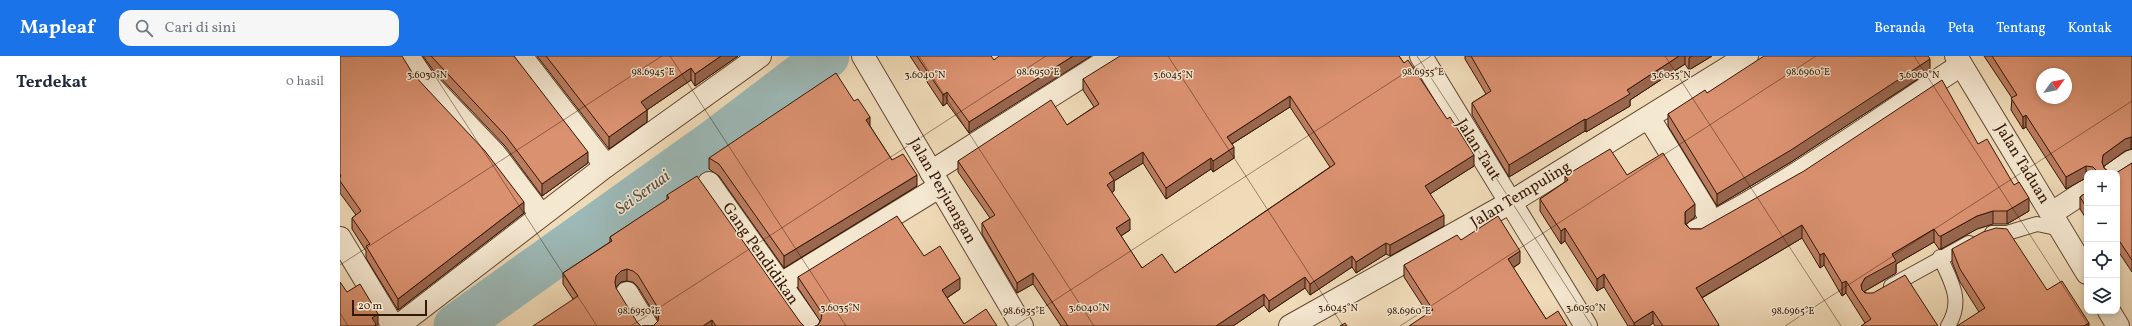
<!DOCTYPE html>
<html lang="id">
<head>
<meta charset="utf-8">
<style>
  body { margin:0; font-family:Vollkorn,serif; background:#f6f6f7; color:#1f2937 }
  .controls { position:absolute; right:12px; bottom:12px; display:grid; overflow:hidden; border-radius:8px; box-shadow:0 2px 6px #0003 }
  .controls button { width:36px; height:36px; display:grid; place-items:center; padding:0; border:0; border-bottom:1px solid #e0e1e3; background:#fff; color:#1f2937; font:20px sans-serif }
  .compass { position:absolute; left:1696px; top:12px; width:36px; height:36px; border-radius:50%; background:#fff; box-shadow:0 2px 6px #0003; rotate:57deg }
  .scale { position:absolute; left:12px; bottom:10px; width:75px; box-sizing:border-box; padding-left:4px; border:2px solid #351705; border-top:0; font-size:11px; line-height:14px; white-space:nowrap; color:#351705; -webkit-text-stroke:3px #f5e8d1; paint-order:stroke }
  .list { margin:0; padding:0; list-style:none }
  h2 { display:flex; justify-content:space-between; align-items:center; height:52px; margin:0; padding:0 16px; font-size:17px }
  h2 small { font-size:13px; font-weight:400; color:#747a83 }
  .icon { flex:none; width:22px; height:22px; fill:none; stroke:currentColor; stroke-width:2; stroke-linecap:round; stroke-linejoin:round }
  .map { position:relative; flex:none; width:1792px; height:270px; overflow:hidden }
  header { display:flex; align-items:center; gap:24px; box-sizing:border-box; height:56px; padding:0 20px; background:#1a73e8; color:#fff }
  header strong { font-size:19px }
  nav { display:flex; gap:22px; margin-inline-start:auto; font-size:14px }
  .search { width:280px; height:36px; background:#f6f6f7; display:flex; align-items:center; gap:10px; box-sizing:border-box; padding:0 14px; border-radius:12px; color:#747a83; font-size:15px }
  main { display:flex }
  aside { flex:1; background:#fff }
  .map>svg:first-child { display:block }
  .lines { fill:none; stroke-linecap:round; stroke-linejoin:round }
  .river { stroke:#9cb9b7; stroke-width:45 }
  .service-casing { stroke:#644832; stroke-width:16 }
  .minor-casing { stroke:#644832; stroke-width:24 }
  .tertiary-casing { stroke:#644832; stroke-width:24 }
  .service { stroke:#f5e8d1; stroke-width:14 }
  .minor { stroke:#f5e8d1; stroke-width:22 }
  .tertiary { stroke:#f5e8d1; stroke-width:22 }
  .wall { fill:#bb7d60; stroke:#351705; fill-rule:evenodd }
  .shaded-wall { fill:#99664e; stroke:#351705 }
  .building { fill:#da9170; stroke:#351705; fill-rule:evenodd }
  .ticks { fill:none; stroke:#351705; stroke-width:1; stroke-opacity:0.45 }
  .labels { text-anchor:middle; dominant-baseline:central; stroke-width:3; stroke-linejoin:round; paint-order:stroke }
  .street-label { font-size:16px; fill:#351705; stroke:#f5e8d1 }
  .water-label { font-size:17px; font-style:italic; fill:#595043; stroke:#f5e8d1 }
  .ticks-label { font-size:10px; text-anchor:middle; fill:#351705; stroke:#f5e8d1; stroke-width:3; stroke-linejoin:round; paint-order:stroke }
</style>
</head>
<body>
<header>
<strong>Mapleaf</strong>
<div class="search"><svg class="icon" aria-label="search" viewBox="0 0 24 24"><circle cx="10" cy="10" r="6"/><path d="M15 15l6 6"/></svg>Cari di sini</div>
<nav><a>Beranda</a><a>Peta</a><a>Tentang</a><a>Kontak</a></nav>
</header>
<main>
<aside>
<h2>Terdekat<small>0 hasil</small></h2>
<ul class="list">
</ul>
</aside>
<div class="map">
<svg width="1792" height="270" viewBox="0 0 1792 270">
  <rect width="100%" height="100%" fill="#f0dbb8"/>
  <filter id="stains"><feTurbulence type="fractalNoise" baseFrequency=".005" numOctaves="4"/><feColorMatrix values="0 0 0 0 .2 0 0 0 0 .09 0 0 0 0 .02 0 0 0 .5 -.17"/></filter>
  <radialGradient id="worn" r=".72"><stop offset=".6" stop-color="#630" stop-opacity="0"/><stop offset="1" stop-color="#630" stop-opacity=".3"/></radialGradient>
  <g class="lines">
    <!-- river -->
    <polyline class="river" points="116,270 378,83 487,0"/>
    <!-- service casing -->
    <g class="service-casing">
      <g id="service">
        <polyline points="1652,177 1667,177 1697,168 1721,173"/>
        <path d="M1600 201C1611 226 1624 244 1608 270"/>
        <polyline points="1551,230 1629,187"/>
      </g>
    </g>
    <!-- minor casing -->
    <g class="minor-casing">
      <g id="minor">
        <polyline points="68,0 83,22 155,98 201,159"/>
        <polyline points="181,0 266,110"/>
        <polyline points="1081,0 1246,270"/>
        <polyline points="1616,0 1747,217"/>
        <polyline points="1309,62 1366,155"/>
        <polyline points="591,116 774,0"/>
        <polyline points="1774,117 1792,105"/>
        <polyline points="369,127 470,270"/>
        <polyline points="1712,157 1747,134"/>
        <path d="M1356 175C1449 128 1534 66 1621 9"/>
        <polyline points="0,182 53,270"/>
        <polyline points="441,228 599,131"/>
        <polyline points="287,237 307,270"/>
        <polyline points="1769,255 1778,270"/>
        <polyline points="58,270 266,110 420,0"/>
      </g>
    </g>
    <!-- tertiary casing -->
    <g class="tertiary-casing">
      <g id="tertiary">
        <polyline points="523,0 682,270"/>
        <polyline points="950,270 1171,146 1407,0"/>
      </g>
    </g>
    <!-- service -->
    <use href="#service" class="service"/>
    <!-- minor -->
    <use href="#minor" class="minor"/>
    <!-- tertiary -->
    <use href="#tertiary" class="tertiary"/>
  </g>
  <!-- wall -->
  <g class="wall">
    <polygon points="0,0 73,18 184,157 58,254 26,202 26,195 12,173 12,162 16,159 0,137"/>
    <polygon points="83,0 174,0 248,107 202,140 165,90 93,14"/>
    <polygon points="197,0 398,0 355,30 351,24 307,54 307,66 269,93"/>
    <polygon points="570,0 651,0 629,77 607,47 603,50"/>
    <path d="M1059 0 1134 110 1090 138 1104 170 1050 200 1046 198 1016 217 1012 211 970 239 965 232 929 256 924 249 893 270H721L693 228 677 237 642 178V167L650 162 618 116V105L727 69 754 51 743 34V23ZM950 51 990 111 835 217 802 212 781 180 790 174 772 137 774 135V125L803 107 826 143 871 113 873 116 894 102 892 88Z"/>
    <polygon points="1125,0 1372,0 1349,14 1345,8 1290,44 1290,50 1246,76 1245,75 1169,121 1132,59 1132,47 1146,38 1125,3"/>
    <polygon points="1644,0 1792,0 1792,93 1791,93 1785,95 1763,111 1764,112 1769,116 1773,117 1747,117 1747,122 1746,122 1726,133 1686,71 1683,73 1671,54 1672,42"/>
    <polygon points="1590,15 1451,106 1377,150 1328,70 1328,58 1367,37"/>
    <polygon points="530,70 552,104 577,130 444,212 379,120 369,113 369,102"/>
    <polygon points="1638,88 1689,155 1667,168 1653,168 1637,173 1601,193 1599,193 1594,186 1556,208 1556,217 1525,235 1524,236 1598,270 1525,267 1506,237 1502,240 1484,209 1480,212 1462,182 1362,242 1379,270 1315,270 1313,267 1309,270 1288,270 1264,231 1257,235 1225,185 1221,188 1200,155 1200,143 1225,126 1225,120 1287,119 1355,161 1346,168 1350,173 1361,173"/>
    <polygon points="1792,107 1792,216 1778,195 1777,117"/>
    <polygon points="1747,136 1747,164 1740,153 1740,141"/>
    <polygon points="327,139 460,266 464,270 302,270 313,270 318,265 318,264 298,231 293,226 287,225 281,226 276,231 233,243 223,228 223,217 270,186 270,181 327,144"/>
    <polygon points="1121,184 1180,207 1173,212 1206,263 1088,258 1064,221 1064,209"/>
    <polygon points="1612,193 1707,234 1749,270 1639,256 1620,226 1612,206"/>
    <polygon points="584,200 620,233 607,242 624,268 478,269 480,265 458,232 458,221"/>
  </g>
  <!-- shaded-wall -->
  <g class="shaded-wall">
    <polygon points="381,0 398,0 355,30 355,18"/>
    <polygon points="733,0 751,0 629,77 629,66"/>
    <polygon points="1339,0 1345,0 1345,8 1290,44 1290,50 1246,76 1246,64 1287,34"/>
    <polygon points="1352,0 1372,0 1349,14 1349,2"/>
    <polygon points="1590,3 1590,15 1451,106 1377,150 1377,138"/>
    <polygon points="351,12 351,24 301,58 301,46"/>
    <polygon points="607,36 607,47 603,50 603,39"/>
    <polygon points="950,40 950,51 887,91 887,81"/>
    <polygon points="307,54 307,66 269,93 269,81"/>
    <polygon points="1686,59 1686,71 1683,73 1683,61"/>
    <polygon points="530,61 530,73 526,64"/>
    <polygon points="1245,63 1245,75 1169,121 1169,109"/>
    <polygon points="1791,81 1791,93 1785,95 1763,111 1762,106 1763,99 1785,83"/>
    <polygon points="894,91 894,102 873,116 873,105"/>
    <polygon points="248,96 248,107 202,140 202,128"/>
    <polygon points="803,96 803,107 774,125 774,135 767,140 767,129 769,117"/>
    <polygon points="1134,99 1134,110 1085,141 1085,130"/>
    <polygon points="871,102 871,113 826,143 826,132"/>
    <polygon points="1746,110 1746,122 1726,133 1726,121"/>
    <polygon points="577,119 577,130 444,212 444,200"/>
    <polygon points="1689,142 1689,155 1667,168 1667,155"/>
    <polygon points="184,146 184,157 58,254 58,243"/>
    <polygon points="1355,148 1355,161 1345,169 1345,180 1345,156"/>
    <polygon points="1653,155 1653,168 1637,173 1601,193 1601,180 1637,160"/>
    <polygon points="1104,159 1104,170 1050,200 1050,189"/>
    <polygon points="790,163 790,174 776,183 776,172"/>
    <polygon points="1462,169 1462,182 1356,245 1356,232"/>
    <polygon points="1225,172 1225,185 1221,188 1221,175"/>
    <polygon points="1594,173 1594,186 1556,208 1556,217 1525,235 1521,241 1521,229 1525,222 1552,198"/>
    <polygon points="1778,183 1778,195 1777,196 1777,184"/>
    <polygon points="1046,187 1046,198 1016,217 1016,206"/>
    <polygon points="1180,195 1180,207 1168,215 1168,203"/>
    <polygon points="1484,197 1484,209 1480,212 1480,199"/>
    <polygon points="1012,200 1012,211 970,239 970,228"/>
    <polygon points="287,213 287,225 281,226 276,231 275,237 275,226 276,220 281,215"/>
    <polygon points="693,217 693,228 677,237 677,227"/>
    <polygon points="1264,218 1264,231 1257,235 1257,223"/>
    <polygon points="965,221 965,232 929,256 929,245"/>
    <polygon points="620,222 620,233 602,245 602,234"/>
    <polygon points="1506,225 1506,237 1502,240 1502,227"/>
    <polygon points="924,238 924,249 893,270 876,270"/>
    <polygon points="1313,255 1313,267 1309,270 1294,270 1294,267"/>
    <polygon points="38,258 38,269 32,270 32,262"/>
    <polygon points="372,264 372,270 363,270"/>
    <polygon points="1749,267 1749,270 1744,270"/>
  </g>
  <!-- building -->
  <g class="building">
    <polygon points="0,0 62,0 73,18 145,95 184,146 58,243 26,190 30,188 12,162 21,155 0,125 0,121 1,120 0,118"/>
    <polygon points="91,0 174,0 248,96 202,128 165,79"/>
    <polygon points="206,0 381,0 355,18 351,12 301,46 307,54 269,81"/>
    <polygon points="577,0 651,0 654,4 659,0 733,0 629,66 607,36 603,39"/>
    <path d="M780 0H1059L1064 7 1068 4 1107 63 1110 61 1134 99 1085 130 1104 159 1050 189 1046 187 1016 206 1012 200 970 228 965 221 929 245 924 238 876 270H728L693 217 677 227 642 167 655 159 618 105 711 44 727 69 759 48 743 23ZM950 40 995 108 835 217 822 198 802 212 776 172 790 163 767 129 774 124 769 117 803 96 826 132 871 102 873 105 894 91 887 81Z"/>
    <polygon points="1131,0 1339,0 1287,34 1290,38 1246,64 1245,63 1169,109 1132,47 1151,35"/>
    <polygon points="1424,0 1588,0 1590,3 1451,94 1377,138 1328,58 1365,34 1367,37"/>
    <path d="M1652 0H1792V81H1791L1785 83 1763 99 1762 106 1764 112 1769 116 1773 117H1758V116L1753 111 1746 110 1726 121 1686 59 1683 61 1671 42 1677 39ZM1702 18H1726V42H1702Z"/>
    <polygon points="496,17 514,45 518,43 530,61 526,64 552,104 563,98 577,119 444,200 379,108 369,102"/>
    <polygon points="1602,24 1638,88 1647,83 1674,129 1679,126 1689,142 1667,155 1653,155 1637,160 1601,180 1599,180 1594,173 1552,198 1556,205 1525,222 1521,229 1522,234 1525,237 1533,237 1565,219 1598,270 1521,270 1531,263 1506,225 1502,227 1484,197 1480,199 1462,169 1356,232 1379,269 1377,270 1323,270 1313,255 1294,267 1264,218 1257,223 1225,172 1221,175 1200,143 1228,124 1225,120 1270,93 1287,119 1323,97 1355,148 1345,156 1345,168 1350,173 1361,173 1464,115"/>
    <polygon points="1792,107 1792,204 1778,183 1777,184 1777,117 1776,117"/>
    <polygon points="357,120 460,266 464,270 376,270 372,264 363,270 302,270 313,270 318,265 319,258 318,252 298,219 293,215 287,213 281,215 276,220 275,226 276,232 297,266 301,270 193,270 238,240 223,217 272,185 270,181 329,142 327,139"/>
    <polygon points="1747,136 1747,152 1740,141"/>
    <polygon points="557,160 584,200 600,190 620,222 602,234 624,268 646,253 657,270 475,270 478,269 481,264 482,257 458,221"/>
    <polygon points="1158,160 1180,195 1168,203 1206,263 1218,255 1227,270 1069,270 1093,254 1064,209 1117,179 1121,184"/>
    <polygon points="1656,172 1667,173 1707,234 1722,225 1749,267 1744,270 1617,270 1645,252 1620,213 1612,193 1643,176"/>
    <polygon points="0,226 7,236 20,228 38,258 32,262 36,268 34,270 0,270"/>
    <polygon points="1005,267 1007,270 1000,270"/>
  </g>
  <!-- ticks -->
  <path class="ticks" d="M82 0 257 270M330 0 506 270M579 0 754 270M828 0 1003 270M1077 0 1252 270M1325 0 1501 270M1574 0 1749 270M0 209 322 0M0 257 8 270M291 270 706 0M675 270 1091 0M1060 270 1476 0M1445 270 1792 45"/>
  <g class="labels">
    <!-- street labels -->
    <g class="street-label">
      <text transform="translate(1138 94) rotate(58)">Jalan Taut</text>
      <text transform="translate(1682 108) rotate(59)">Jalan Taduan</text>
      <text transform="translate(602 135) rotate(60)">Jalan Perjuangan</text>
      <text transform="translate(1181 139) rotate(-31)">Jalan Tempuling</text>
      <text transform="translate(420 198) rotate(55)">Gang Pendidikan</text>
    </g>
    <!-- water labels -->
    <g class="water-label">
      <text transform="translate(303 137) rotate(-36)">Sei Seruai</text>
    </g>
  </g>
  <g class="ticks-label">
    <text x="313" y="19">98.6945°E</text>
    <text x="698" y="19">98.6950°E</text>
    <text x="1083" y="19">98.6955°E</text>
    <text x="1468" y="19">98.6960°E</text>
    <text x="1331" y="22">3.6055°N</text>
    <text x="87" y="22">3.6030°N</text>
    <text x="585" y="22">3.6040°N</text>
    <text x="833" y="22">3.6045°N</text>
    <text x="1579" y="22">3.6060°N</text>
    <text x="500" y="255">3.6035°N</text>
    <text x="749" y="255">3.6040°N</text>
    <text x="998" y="255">3.6045°N</text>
    <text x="1246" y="255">3.6050°N</text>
    <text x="299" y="258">98.6950°E</text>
    <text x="684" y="258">98.6955°E</text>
    <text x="1069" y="258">98.6960°E</text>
    <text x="1453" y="258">98.6965°E</text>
  </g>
  <rect width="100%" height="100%" filter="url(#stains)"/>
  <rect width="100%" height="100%" fill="url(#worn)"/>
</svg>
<div class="controls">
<button>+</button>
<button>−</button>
<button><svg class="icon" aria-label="locate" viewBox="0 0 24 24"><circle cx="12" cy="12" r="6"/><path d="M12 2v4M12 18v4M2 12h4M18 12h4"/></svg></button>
<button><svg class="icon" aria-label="layers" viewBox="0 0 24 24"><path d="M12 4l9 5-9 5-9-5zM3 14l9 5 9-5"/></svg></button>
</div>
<svg class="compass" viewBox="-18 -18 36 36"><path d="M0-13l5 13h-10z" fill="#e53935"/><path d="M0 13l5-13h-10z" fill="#747a83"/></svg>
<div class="scale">20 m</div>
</div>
</main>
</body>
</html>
